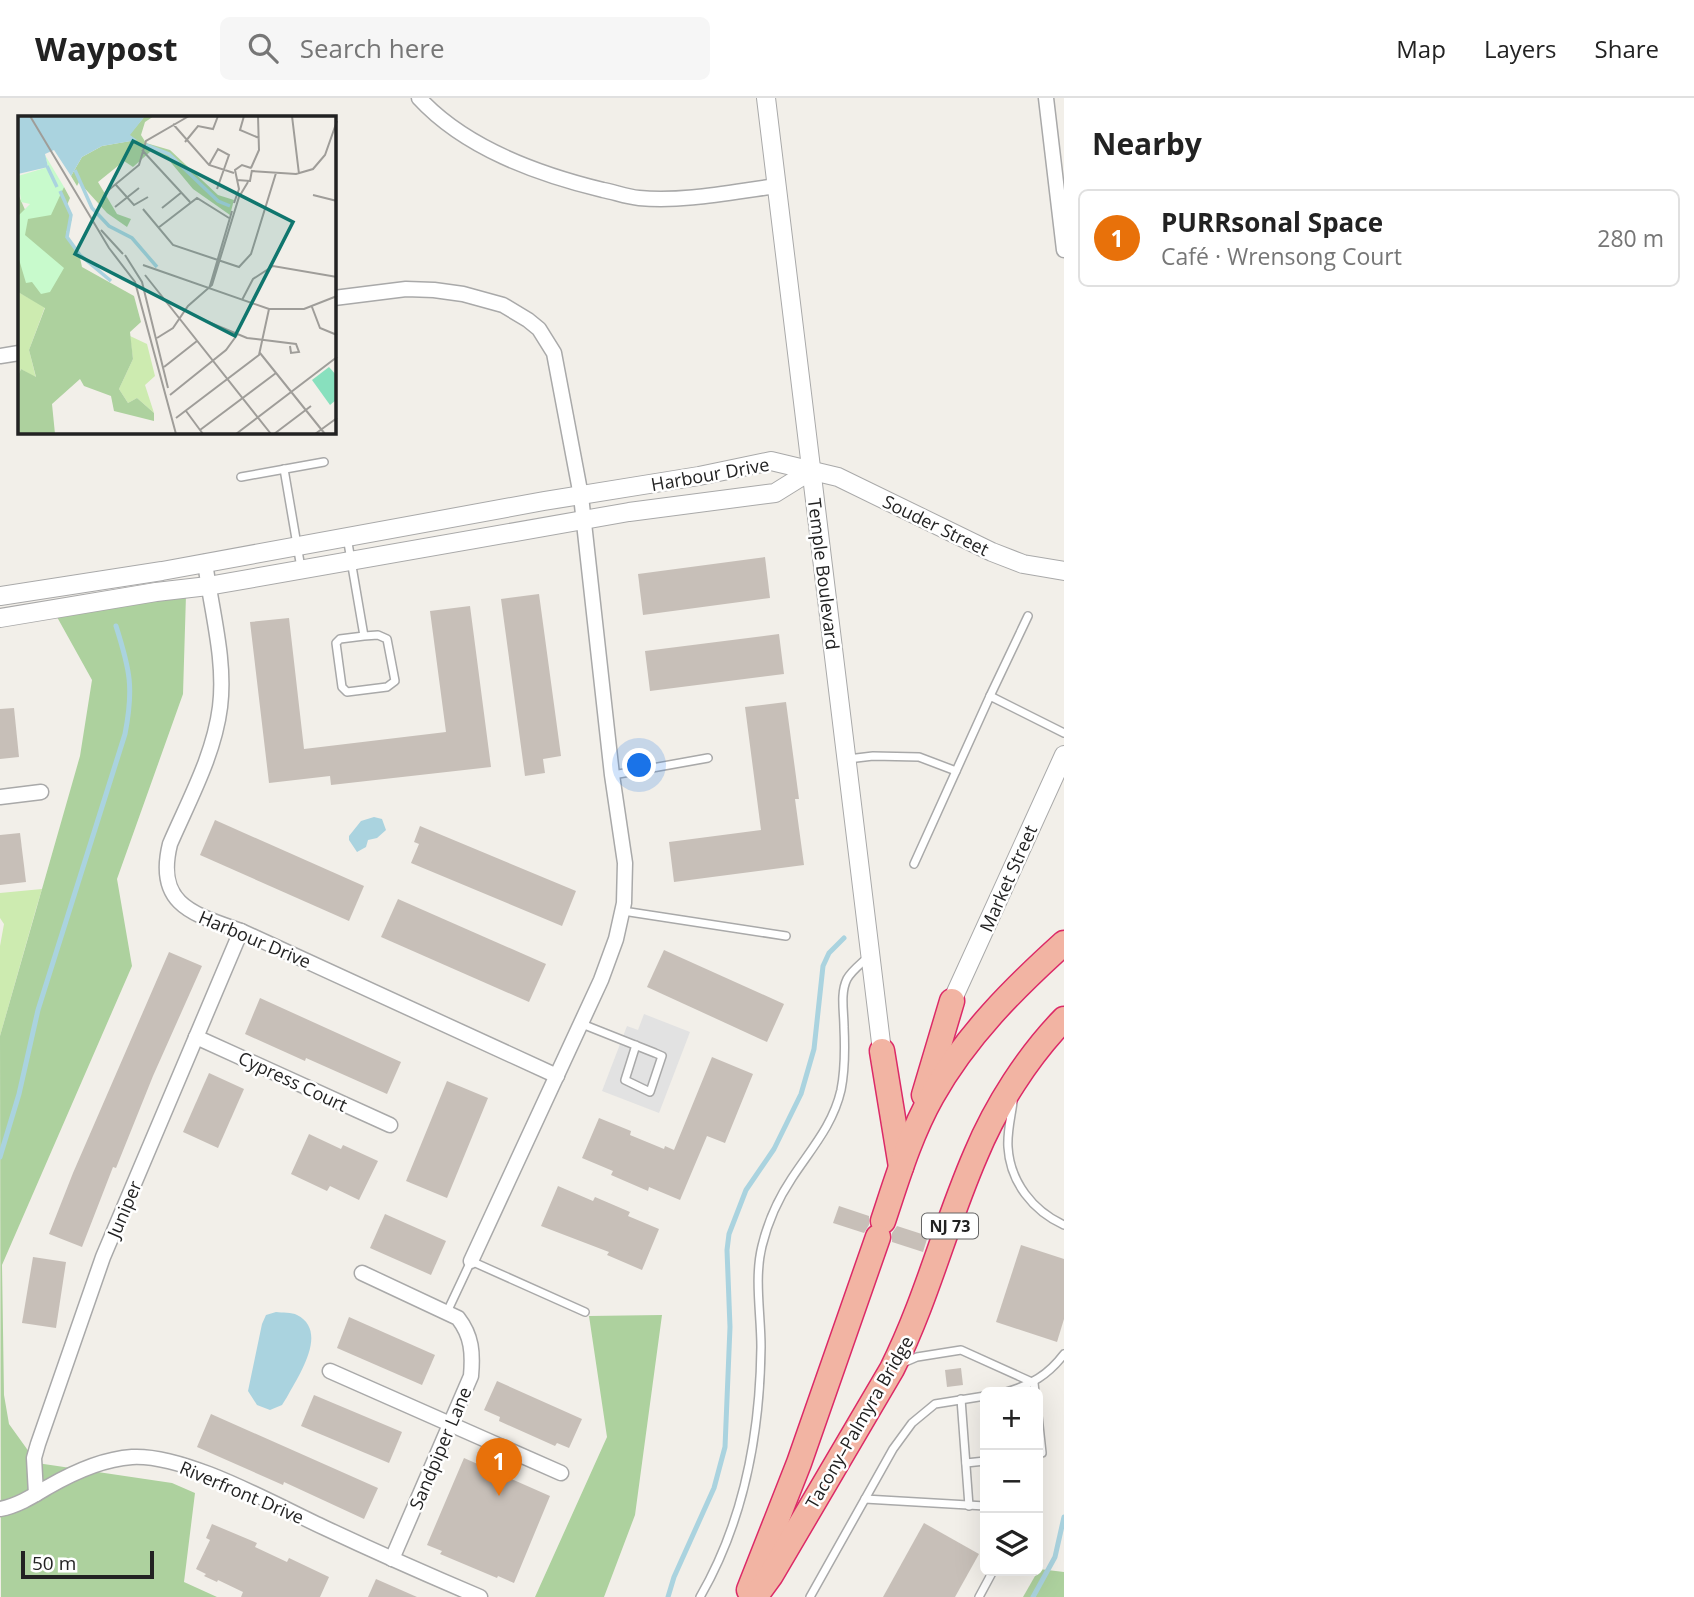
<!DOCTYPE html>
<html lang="en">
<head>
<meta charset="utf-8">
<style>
  body { margin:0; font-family:"Open Sans",sans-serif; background:#f6f6f6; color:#222 }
  .controls { position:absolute; right:21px; bottom:21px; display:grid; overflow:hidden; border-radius:10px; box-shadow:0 7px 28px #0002 }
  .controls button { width:63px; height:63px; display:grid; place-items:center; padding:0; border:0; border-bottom:2px solid #e0e0e0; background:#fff; color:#222; font:35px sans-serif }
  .scale { position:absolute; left:21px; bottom:18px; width:133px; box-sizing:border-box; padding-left:7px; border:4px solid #222; border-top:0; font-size:19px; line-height:24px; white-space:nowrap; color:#222; -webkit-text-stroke:5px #fff; paint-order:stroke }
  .you { position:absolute; left:640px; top:668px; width:24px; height:24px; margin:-18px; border:5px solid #fff; border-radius:50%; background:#1a73e8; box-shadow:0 0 0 10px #1a73e833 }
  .badge { display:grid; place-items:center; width:46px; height:46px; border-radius:50%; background:#d40000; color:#fff; font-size:23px; font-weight:700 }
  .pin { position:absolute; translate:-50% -58px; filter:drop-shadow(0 2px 4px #0008) }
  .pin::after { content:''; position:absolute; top:37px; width:24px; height:21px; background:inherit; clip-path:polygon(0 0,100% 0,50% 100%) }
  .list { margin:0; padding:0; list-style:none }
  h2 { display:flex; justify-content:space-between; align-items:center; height:91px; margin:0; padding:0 28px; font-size:30px }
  h2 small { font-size:23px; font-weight:400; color:#767676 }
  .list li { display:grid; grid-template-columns:46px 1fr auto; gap:21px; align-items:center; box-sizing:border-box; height:98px; margin:0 14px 14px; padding:0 14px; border:2px solid #e0e0e0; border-radius:10px }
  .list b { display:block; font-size:26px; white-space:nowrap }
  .list p { margin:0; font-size:23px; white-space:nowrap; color:#767676 }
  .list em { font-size:23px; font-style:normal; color:#767676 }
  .icon { flex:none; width:38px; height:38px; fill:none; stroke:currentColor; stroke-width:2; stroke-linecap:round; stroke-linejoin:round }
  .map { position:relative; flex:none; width:1064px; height:1499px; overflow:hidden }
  header { display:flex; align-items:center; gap:42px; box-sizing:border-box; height:98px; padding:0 35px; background:#fff; border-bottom:2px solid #e0e0e0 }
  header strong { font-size:33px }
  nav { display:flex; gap:38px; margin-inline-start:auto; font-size:24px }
  .search { width:490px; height:63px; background:#f6f6f6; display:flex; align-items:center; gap:18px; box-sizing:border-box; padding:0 24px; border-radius:10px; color:#767676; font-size:26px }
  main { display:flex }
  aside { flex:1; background:#fff }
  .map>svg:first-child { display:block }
  .grass { fill:#cdebb0 }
  .forest { fill:#add19e }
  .parking { fill:#e2e2e2 }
  .water { fill:#aad3df }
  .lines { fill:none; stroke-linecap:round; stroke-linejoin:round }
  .stream { stroke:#aad3df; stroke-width:5 }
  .building { fill:#c7bfb8 }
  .service-casing { stroke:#a9a9a9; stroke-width:10 }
  .minor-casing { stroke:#a9a9a9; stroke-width:17 }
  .tertiary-casing { stroke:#a9a9a9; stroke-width:20 }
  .trunk-casing { stroke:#dc2a67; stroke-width:27 }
  .service { stroke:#fff; stroke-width:7 }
  .minor { stroke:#fff; stroke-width:14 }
  .tertiary { stroke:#fff; stroke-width:18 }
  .trunk { stroke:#f2b4a3; stroke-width:24 }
  .labels { text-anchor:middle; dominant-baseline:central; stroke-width:5; stroke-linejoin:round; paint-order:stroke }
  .shield { fill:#fff; stroke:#646464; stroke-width:2 }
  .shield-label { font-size:16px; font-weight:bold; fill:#222 }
  .street-label { font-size:18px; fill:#222; stroke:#fff }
  .inset-river { fill:none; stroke:#aad3df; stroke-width:3.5 }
  .inset-road { fill:none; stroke:#9f9d99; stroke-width:2 }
  .view { fill:#0f766e; fill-opacity:0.15; stroke:#0f766e; stroke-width:3.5 }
  .inset-edge { fill:none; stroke:#222; stroke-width:3.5 }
</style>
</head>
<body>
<header>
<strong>Waypost</strong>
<div class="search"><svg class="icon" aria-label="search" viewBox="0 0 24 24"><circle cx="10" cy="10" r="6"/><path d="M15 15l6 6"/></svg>Search here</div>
<nav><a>Map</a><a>Layers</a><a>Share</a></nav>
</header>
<main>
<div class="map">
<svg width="1064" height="1499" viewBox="0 0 1064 1499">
  <rect width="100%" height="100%" fill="#f2efe9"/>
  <!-- grass -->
  <polygon class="grass" points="42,791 36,811 0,938 0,848 4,826 0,820 0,795"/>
  <!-- forest -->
  <g class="forest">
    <polygon points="186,497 183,596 117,781 132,868 2,1167 4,1297 9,1326 37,1365 172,1385 195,1395 184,1484 217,1499 1,1499 0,938 80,658 92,582 57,519"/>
    <polygon points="662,1217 635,1417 604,1499 535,1499 607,1339 589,1218"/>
    <polygon points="1039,1471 1064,1474 1064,1499 1023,1499"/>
  </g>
  <!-- parking -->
  <polygon class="parking" points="644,916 690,934 659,1015 602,993 627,928 638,932"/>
  <!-- water -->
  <g class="water">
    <polygon points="374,719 382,721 386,732 377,740 368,742 366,749 357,754 349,742 349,738 361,723"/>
    <path d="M276 1214C282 1215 292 1214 297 1217 329 1233 299 1277 287 1299L282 1307 270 1312 257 1307 248 1293 262 1226 266 1217Z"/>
  </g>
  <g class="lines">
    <!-- stream -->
    <g class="stream">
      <path d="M0 1059 19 996 38 912 125 636C134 590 130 572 116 528"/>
      <polyline points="668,1499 674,1479 714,1390 725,1349 730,1229 727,1152 729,1136 746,1092 774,1051 801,996 814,951 823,868 829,855 844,840"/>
      <polyline points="1033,1499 1055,1459 1064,1419"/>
    </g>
  </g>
  <!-- building -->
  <g class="building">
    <polygon points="765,459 770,500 643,517 638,476"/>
    <polygon points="539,496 561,658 543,661 545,675 525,678 501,501"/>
    <polygon points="470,508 491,669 331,687 330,678 269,685 250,524 289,520 304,651 446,634 430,513"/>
    <polygon points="779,536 784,576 650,593 645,553"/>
    <polygon points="786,604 799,701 795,701 804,767 674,784 669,744 761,732 745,609"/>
    <polygon points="14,610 19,659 0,661 0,611"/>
    <polygon points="215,722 364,788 349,823 200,757"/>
    <polygon points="420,728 576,793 562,828 411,765 419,746 414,744"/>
    <polygon points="20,735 26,784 0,787 0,737"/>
    <polygon points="398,801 546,866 529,904 381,839"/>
    <polygon points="664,852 784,906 767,944 647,889"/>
    <polygon points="169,854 202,868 153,978 116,1070 113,1069 82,1149 49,1136 73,1075"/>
    <polygon points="260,900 401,964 387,996 306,960 305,963 245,936"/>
    <polygon points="712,959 753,976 725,1045 707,1038 680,1102 649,1089 648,1093 611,1077 613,1073 582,1060 599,1020 631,1033 630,1037 664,1051 665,1048 674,1052"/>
    <polygon points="209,975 244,991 218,1050 183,1034"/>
    <polygon points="447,983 488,1000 447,1100 406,1083"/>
    <polygon points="309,1036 341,1051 343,1047 378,1063 359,1102 330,1088 327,1093 291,1076"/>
    <polygon points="558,1088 593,1103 595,1099 630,1114 628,1118 659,1131 642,1172 607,1157 609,1154 541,1128"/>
    <polygon points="839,1108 869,1118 869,1127 864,1135 833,1125"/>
    <polygon points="385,1116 446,1143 431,1177 370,1150"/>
    <polygon points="897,1128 928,1138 923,1154 892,1144 892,1135"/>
    <polygon points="1021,1147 1064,1161 1064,1221 1057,1244 996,1224"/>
    <polygon points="33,1159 66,1164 56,1230 22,1225"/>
    <polygon points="349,1219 435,1257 422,1287 337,1250"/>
    <polygon points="961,1270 963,1287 947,1289 945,1272"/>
    <polygon points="497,1283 582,1321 569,1350 557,1345 555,1348 499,1323 500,1319 484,1312"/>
    <polygon points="314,1297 402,1334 389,1365 301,1328"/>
    <polygon points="211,1316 378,1390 364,1421 284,1384 283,1387 197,1349"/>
    <polygon points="464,1360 550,1398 514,1485 498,1478 497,1480 440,1456 442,1453 427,1447"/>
    <polygon points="924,1425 979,1456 955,1499 883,1499"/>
    <polygon points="212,1426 257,1445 255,1449 287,1464 289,1460 329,1479 320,1499 241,1499 243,1494 218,1482 217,1484 204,1478 206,1476 196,1471 210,1442 206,1440"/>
    <polygon points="376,1481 417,1499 368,1499"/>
  </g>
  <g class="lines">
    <!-- service casing -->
    <g class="service-casing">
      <g id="service">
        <polyline points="284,371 301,470"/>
        <polyline points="241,379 324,364"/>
        <polyline points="347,439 364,538 340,541 336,545 342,589 347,594 387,589 395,583 387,541 378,537 364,538"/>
        <polyline points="990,598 1028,518"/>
        <polyline points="848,661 873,658 919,659 956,673"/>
        <polyline points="613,677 708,660"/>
        <polyline points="914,766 990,598 1064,635"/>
        <polyline points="623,813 786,838"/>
        <polyline points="582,926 655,955 662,958 650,994 625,982 636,947"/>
        <path d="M1013 1004C1011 1019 1007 1034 1008 1049 1010 1084 1033 1113 1064 1127"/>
        <polyline points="447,1214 471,1163 585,1214"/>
        <polyline points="903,1265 917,1259 961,1252 1034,1285 1035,1294"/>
        <path d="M1006 1294C1031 1287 1048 1277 1064 1256"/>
        <polyline points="961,1301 969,1408"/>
        <polyline points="1038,1318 1042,1355 1038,1356"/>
        <polyline points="966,1365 985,1363"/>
        <polyline points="865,1401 985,1408"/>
        <path d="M700 1499C744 1423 760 1336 761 1249 761 1216 754 1180 762 1148 768 1123 778 1101 792 1080 811 1051 833 1027 841 992 845 972 845 950 844 929 844 914 840 895 847 881 852 872 861 866 869 858"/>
        <polyline points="810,1499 893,1351 912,1325 935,1306 985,1298"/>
        <polyline points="979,1499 993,1473"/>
      </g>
    </g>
    <!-- minor casing -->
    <g class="minor-casing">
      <g id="minor">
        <path d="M419 0C465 50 537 76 603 92 614 94 627 99 639 100 685 104 731 94 777 88"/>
        <polyline points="1046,0 1064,152"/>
        <polyline points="334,200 406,191 434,192 463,196 503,207 528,222 539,231 554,255 581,398 612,677 625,765 624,805 616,841 601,882 471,1163"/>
        <polyline points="0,258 19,255"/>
        <path d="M205 464C211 511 226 562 220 609 214 657 189 702 170 746 155 807 193 816 241 833L557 978"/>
        <polyline points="0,699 41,694"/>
        <polyline points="196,939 390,1027"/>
        <path d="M362 1175 458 1220C472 1238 473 1255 471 1278L392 1461"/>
        <polyline points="330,1273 561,1375"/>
        <polyline points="36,1396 34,1360 38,1346 103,1159 241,833"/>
        <path d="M0 1411C17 1408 33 1398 48 1389 74 1374 102 1361 132 1359 186 1356 275 1407 325 1430 376 1454 428 1477 480 1499"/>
      </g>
    </g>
    <!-- tertiary casing -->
    <g class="tertiary-casing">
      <g id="tertiary">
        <polyline points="766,0 882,953"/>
        <polyline points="0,498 162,473 544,403 699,378 771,363 838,379 992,454 1023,466 1064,473"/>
        <polyline points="0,520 156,494 208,488 629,414 775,395 812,372"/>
        <polyline points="952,903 1064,657"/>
      </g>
    </g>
    <!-- trunk casing -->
    <g class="trunk-casing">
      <g id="trunk">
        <polyline points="882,953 901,1069"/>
        <polyline points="924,997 952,903"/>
        <path d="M883 1123C897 1081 910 1037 932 998 966 938 1013 891 1064 845"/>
        <polyline points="749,1492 799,1365 878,1139"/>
        <path d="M755 1499 771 1477 892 1271C927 1201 945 1127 976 1056 996 1008 1028 958 1064 921"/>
      </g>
    </g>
    <!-- service -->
    <use href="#service" class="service"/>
    <!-- minor -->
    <use href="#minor" class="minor"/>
    <!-- tertiary -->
    <use href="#tertiary" class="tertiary"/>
    <!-- trunk -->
    <use href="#trunk" class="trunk"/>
  </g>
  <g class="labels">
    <!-- shield labels -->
    <rect class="shield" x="922" y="1115.5" width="56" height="25" rx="5"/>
    <g class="shield-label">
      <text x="950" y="1128">NJ 73</text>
    </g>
    <!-- street labels -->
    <g class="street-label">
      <text transform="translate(710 376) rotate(-10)">Harbour Drive</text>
      <text transform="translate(936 427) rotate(26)">Souder Street</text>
      <text transform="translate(824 476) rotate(83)">Temple Boulevard</text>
      <text transform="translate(1008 780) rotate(-66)">Market Street</text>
      <text transform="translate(255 841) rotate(23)">Harbour Drive</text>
      <text transform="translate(293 983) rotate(25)">Cypress Court</text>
      <text transform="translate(124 1111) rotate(-67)">Juniper</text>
      <text transform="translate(859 1324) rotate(-60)">Tacony–Palmyra Bridge</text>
      <text transform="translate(440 1350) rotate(-67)">Sandpiper Lane</text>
      <text transform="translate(242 1394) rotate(23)">Riverfront Drive</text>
    </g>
  </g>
  <!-- overview -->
  <g transform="translate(18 18)">
    <rect width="318" height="318" fill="#f2efe9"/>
    <path d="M0 176 27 191 11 234 18 262 3 253 0 260ZM112 220 129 228 137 260 127 269 136 297 119 282 110 287 101 273 115 243Z" fill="#cdebb0"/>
    <path d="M127 0H136L127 6 123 19 128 27 152 34 200 79 216 84 212 99 175 73 150 43 133 35 115 51 106 45 80 66 99 98 113 103 109 111 89 97 61 66 59 70 53 60 64 41 84 30 118 24 111 19ZM46 71 52 82 49 89 54 103 48 117 61 137 64 151 116 180 123 206 112 216 115 243 101 273 110 287 119 282 136 297V305L96 295 93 280 66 270 62 263 34 288 37 318H0V260L3 253 18 261 11 234 27 192 0 176V78L8 96Z" fill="#add19e"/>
    <path d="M27 39 46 71 33 99 10 103 7 119 46 152 32 176 23 178 14 166 8 167 0 140V100L12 88 3 86 0 60 30 51Z" fill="#c8facc"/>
    <path d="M311 251 319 260 318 284 312 289 294 264Z" fill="#88e0be"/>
    <path d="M0 0H127L112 19 119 24 84 30 64 41 53 60 36 34 27 38 30 51 0 58Z" fill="#aad3df"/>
    <path class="inset-river" d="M128 29 151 38 200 85 212 90M29 50 39 71M57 54 74 92 91 110 114 122 139 151M42 75 53 99 49 121 62 139 93 165"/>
    <path class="inset-road" d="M12 0 91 132 117 166 158 318M226 0 222 14 241 22M274 0 281 58M155 8 191 49 216 57M167 26 180 10 195 13 200 0M124 34 172 86M191 49 200 33 211 39 199 73M233 52 241 34 240 0M234 55 278 58 295 53 307 39 319 5M219 64 232 65 234 54M98 69 116 89 130 81M87 77 121 49 128 25 171 0M295 79 319 85M216 87 221 73 217 54 224 49 233 52M97 91 121 72M144 92 164 76M125 93 155 129 221 151 233 138 258 57M140 112 179 82 211 102M83 114 105 138M107 139 124 166 150 272M125 149 251 193H286L319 180M127 159 253 318M191 173 214 95M224 184 235 163 255 150 319 161M294 191 302 212 319 219M188 205 229 222 278 228 281 236 273 237 272 230M139 222 155 212 170 190 194 169 221 81 230 66M242 237 307 318M146 251 179 225M152 279 208 234 219 219M168 295 185 318M158 302 241 239 251 193M182 314 258 257M218 318 319 241M256 318 293 290M297 318 319 302"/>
    <path class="view" d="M115 25 275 106 217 220 57 138Z"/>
    <rect width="318" height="318" class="inset-edge"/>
  </g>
</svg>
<div class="controls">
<button>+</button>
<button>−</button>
<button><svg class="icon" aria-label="layers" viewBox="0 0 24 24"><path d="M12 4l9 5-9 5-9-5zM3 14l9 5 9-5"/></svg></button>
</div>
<div class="scale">50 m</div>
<div class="you"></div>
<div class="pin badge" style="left:499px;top:1398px;background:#e8710a">1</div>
</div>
<aside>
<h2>Nearby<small></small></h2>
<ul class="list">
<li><span class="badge" style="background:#e8710a">1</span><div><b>PURRsonal Space</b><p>Café · Wrensong Court</p></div><em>280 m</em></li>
</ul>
</aside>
</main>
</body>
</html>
